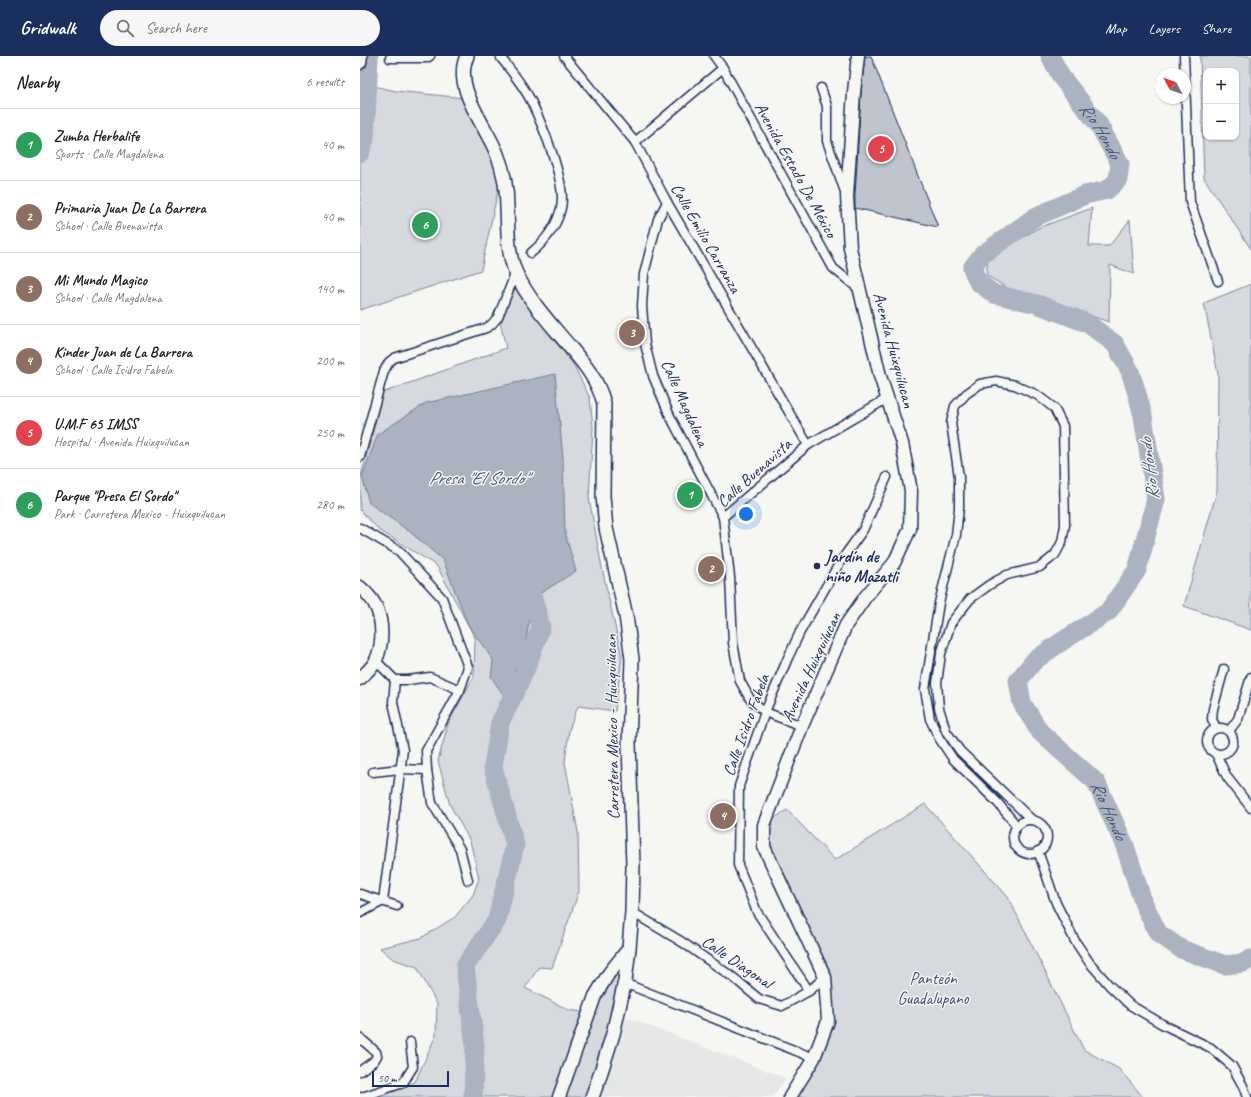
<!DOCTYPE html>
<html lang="en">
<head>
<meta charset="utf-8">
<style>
  body { margin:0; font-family:Caveat,sans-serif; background:#f6f6f6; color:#202124 }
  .controls { position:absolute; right:12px; top:12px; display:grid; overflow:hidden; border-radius:8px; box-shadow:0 1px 3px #0004 }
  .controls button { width:36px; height:36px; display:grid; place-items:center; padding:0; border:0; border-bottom:1px solid #e0e0e0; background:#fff; color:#202124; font:20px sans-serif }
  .compass { position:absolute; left:795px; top:12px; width:36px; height:36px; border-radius:50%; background:#fff; box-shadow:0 1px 3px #0004; rotate:311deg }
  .scale { position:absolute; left:12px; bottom:10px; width:77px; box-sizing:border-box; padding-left:4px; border:2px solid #1b2f5e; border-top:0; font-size:11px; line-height:14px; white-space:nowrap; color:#1b2f5e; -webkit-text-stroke:3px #f6f6f2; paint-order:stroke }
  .you { position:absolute; left:386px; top:458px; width:14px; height:14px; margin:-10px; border:3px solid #fff; border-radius:50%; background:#1a73e8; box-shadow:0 0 0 6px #1a73e833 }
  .badge { display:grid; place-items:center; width:26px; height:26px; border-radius:50%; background:#1b2f5e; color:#fff; font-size:13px; font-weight:700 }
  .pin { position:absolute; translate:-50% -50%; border:2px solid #fff; box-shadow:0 1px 4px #0006 }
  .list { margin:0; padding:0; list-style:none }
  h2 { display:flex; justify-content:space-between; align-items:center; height:52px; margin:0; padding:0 16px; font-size:17px }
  h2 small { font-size:13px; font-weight:400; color:#757577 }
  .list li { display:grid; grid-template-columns:26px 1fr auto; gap:12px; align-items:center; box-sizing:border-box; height:72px; padding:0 16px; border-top:1px solid #e0e0e0 }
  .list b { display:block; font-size:15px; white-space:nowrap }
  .list p { margin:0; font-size:13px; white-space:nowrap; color:#757577 }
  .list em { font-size:13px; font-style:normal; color:#757577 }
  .icon { flex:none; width:22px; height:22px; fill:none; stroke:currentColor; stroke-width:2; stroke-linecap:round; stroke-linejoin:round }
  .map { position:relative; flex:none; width:891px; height:1041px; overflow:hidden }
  header { display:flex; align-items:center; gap:24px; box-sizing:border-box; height:56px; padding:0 20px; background:#1b2f5e; color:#fff }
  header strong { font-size:19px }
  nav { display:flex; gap:22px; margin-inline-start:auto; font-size:14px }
  .search { width:280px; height:36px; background:#f6f6f6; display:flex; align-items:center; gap:10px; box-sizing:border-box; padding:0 14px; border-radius:22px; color:#757577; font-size:15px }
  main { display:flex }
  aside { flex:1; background:#fff }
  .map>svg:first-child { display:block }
  .built { fill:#e6e7e7 }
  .green { fill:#d6d9dd; stroke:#78849e; fill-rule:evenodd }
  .water { fill:#abb2c0; stroke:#717e99 }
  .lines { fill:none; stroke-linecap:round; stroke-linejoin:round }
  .river { stroke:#abb2c0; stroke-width:19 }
  .building { fill:#c0c4cd; stroke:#1b2f5e }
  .street-casing { stroke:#1b2f5e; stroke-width:11 }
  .secondary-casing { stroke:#1b2f5e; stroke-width:15 }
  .primary-casing { stroke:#1b2f5e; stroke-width:16 }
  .street { stroke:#f6f6f2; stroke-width:8 }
  .secondary { stroke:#f6f6f2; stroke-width:12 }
  .primary { stroke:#f6f6f2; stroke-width:13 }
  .poi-dot { fill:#1b2f5e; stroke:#f6f6f2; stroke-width:1.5 }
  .labels { text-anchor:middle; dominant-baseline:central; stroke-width:3; stroke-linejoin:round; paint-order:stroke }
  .street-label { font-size:17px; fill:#1b2f5e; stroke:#f6f6f2 }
  .poi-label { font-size:17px; font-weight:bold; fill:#1b2f5e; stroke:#f6f6f2; text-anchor:start }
  .park-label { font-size:17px; fill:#405177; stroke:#f6f6f2 }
  .water-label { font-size:18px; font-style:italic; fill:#46567b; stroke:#f6f6f2 }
</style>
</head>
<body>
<header>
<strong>Gridwalk</strong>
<div class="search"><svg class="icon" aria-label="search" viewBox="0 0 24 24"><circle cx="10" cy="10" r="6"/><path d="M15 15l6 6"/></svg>Search here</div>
<nav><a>Map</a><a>Layers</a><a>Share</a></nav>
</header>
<main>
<aside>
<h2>Nearby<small>6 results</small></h2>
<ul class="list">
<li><span class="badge" style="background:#2e9e5b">1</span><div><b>Zumba Herbalife</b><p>Sports · Calle Magdalena</p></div><em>40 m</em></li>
<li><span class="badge" style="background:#8d6e63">2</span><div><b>Primaria Juan De La Barrera</b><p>School · Calle Buenavista</p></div><em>40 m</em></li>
<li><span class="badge" style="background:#8d6e63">3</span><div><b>Mi Mundo Magico</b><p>School · Calle Magdalena</p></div><em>140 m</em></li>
<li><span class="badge" style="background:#8d6e63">4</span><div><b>Kinder Juan de La Barrera</b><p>School · Calle Isidro Fabela</p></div><em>200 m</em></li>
<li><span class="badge" style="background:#e0444e">5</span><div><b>U.M.F 65 IMSS</b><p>Hospital · Avenida Huixquilucan</p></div><em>250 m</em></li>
<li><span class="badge" style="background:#2e9e5b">6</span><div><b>Parque &quot;Presa El Sordo&quot;</b><p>Park · Carretera Mexico - Huixquilucan</p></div><em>280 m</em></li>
</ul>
</aside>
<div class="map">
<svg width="891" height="1041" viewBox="0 0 891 1041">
  <rect width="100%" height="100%" fill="#f6f6f2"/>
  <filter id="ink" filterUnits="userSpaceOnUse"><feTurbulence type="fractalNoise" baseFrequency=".025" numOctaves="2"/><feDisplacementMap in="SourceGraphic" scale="8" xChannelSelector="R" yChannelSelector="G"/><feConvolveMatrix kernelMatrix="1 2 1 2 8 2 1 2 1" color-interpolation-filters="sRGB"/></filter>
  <g filter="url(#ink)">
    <!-- built -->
    <polygon class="built" points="266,961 426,1022 412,1041 237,1041"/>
    <!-- green -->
    <g class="green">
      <path d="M840 0H891V193L844 122ZM846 15H876V81H846Z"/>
      <polygon points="0,27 36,35 105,42 131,94 140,124 121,214 0,254"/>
      <polygon points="732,152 729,190 749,190 770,164 774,218 750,209 749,266 647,232 626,219 628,203 678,172"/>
      <polygon points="891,228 891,574 824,550 857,435 858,318 844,247"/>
      <polygon points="155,231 178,264 213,308 230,342 233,371 229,442 242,512 262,601 255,655 218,650 209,674 205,706 218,776 219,835 192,912 179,911 165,932 209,954 235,958 240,941 253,924 261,911 256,944 236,1018 226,1041 14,1041 55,1026 76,979 77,948 57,911 33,903 20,892 61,882 95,861 113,839 119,822 110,785 90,749 78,705 88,668 114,620 115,582 77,510 19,474 0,454 0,423 13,376 22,337 146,292 140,266"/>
      <polygon points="565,748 648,841 724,994 759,1013 783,1041 430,1041 468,965 465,921 404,791 404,769 427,754 475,804"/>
    </g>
    <!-- water -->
    <polygon class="water" points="195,318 203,402 205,477 216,515 173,542 164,597 155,614 145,641 131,621 133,604 108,569 83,504 50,476 9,447 2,420 18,378 66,347"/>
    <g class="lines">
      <!-- river -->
      <g class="river">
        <path id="s1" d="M690 0 702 22 739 69 760 108 758 124 747 134 725 139 675 161 622 199 612 212 618 226 634 238 677 248 727 267 755 288 770 315 778 341 783 360 796 443 777 514 748 556 698 588 674 605 658 625 662 647 680 676 736 726 765 790 783 846 798 877 821 893 865 909 883 907 891 903"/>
        <polyline points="0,97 5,83 9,0"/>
        <polyline points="113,1041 115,990 105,910 137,864 155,789 133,711 140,667 164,617 181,571 173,542"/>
      </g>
    </g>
    <!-- building -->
    <polygon class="building" points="505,0 511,0 578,171 495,152 495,140 501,37"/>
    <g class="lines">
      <!-- street casing -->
      <g class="street-casing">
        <g id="street">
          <path d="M144 0 141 2C152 16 163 29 171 45 182 68 207 127 201 152 197 170 184 186 171 197"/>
          <polyline points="204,0 275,86 307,146 448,389"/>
          <polyline points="354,0 363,12 473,212 500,234"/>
          <polyline points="824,0 830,146 858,225"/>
          <polyline points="30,2 67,2 70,0"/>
          <polyline points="0,9 2,7 3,0"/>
          <polyline points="461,32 467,50 467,85 485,136"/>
          <polyline points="275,86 363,12"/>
          <polyline points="307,146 298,163 284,218 282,250 285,288 293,320 310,360 363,461 370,521 373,587 380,625 390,643 405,656 442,670"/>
          <polyline points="0,401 24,315 29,306 34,302 126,272 131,269 138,261 156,216"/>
          <polyline points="363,461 448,389 528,342"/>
          <polyline points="0,472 39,495 82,542 108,611 100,634 66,695 67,714 72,747 100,793 108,824"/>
          <polyline points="16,605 35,624 48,624 70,621 100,634"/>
          <circle cx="860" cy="685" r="13"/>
          <polyline points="856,672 852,663 853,653 864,613"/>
          <polyline points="869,675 878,663 891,621"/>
          <polyline points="856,698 867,721 891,752"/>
          <polyline points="13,716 40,713 67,714"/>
          <circle cx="670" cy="781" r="17"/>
          <polyline points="657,770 637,746 593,703 579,682 570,663 565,633 579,547 596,479 599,452 599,421 591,367 595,350 606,338 620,328 636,325 655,329 677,339 694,352 703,370 705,469 702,486 695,499 680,511 647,519 629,529 610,543 591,567 581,598 577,627 579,652 586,675 600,695 672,764"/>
          <polyline points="678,795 696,847 715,885 729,906 749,929 770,949 802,968 851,992 872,1010 883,1030 887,1041"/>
          <polyline points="0,838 37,850"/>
          <polyline points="272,856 322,886 374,922 399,943 422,950 449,935 465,921"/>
          <polyline points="0,857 23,845 43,694 33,646 35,624"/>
          <polyline points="264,927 454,1002"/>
          <polyline points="449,935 397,856 378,809 379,730 405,656 427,604 440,576 480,506 503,474 527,421"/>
          <polyline points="0,982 16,996 17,1000 14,1005 0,1015"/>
          <polyline points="2,1041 43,1027 53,1011 50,986"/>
        </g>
      </g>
      <!-- secondary casing -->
      <g class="secondary-casing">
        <g id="secondary">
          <path d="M0 531C7 537 14 545 17 553 23 568 23 589 16 604 13 611 5 617 0 623"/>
          <polyline points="199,1041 235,940 249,917 269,892"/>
          <polyline points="430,1041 454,1002 468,965 465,921 404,791 404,769 442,670 486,569 506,540 534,507 550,473 551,435 542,387 520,320 490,192 487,140 494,36 498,0"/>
        </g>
      </g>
      <!-- primary casing -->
      <g class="primary-casing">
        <path id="primary" d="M107 0C92 31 127 71 137 98 144 115 147 134 147 152 148 173 147 197 156 217 169 245 190 267 210 291 225 309 237 323 244 347L243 440 246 472 266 560 272 603 269 688 273 809 272 856 269 892 265 925 253 978 239 1022 232 1041"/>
      </g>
      <!-- street -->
      <use href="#street" class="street"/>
      <!-- secondary -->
      <use href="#secondary" class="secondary"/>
      <!-- primary -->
      <use href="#primary" class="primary"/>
    </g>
  </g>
  <!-- markers -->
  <circle class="poi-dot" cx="457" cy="510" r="4"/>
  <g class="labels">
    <!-- street labels -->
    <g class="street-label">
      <text transform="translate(436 114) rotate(61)">Avenida Estado De México</text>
      <text transform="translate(346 182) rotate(60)">Calle Emilio Carranza</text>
      <text transform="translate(534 294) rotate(75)">Avenida Huixquilucan</text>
      <text transform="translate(325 347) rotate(66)">Calle Magdalena</text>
      <text transform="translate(394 417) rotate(-42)">Calle Buenavista</text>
      <text transform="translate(451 611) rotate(-65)">Avenida Huixquilucan</text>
      <text transform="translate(386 669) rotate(-70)">Calle Isidro Fabela</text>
      <text transform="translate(252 671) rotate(-91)">Carretera Mexico - Huixquilucan</text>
      <text transform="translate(377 906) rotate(34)">Calle Diagonal</text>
    </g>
    <!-- poi labels -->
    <g class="poi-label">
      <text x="465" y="500">Jardín de<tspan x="465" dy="20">niño Mazatli</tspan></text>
    </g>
    <!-- park labels -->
    <g class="park-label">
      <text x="573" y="922">Panteón<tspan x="573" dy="20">Guadalupano</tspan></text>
    </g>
    <!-- water labels -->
    <g class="water-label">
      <text stroke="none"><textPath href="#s1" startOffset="90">Rio Hondo</textPath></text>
      <text transform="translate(789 413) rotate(-97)">Rio Hondo</text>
      <text x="118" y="422">Presa "El Sordo"</text>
      <text stroke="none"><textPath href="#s1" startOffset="1050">Rio Hondo</textPath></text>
    </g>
  </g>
</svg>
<div class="controls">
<button>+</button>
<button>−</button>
</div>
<svg class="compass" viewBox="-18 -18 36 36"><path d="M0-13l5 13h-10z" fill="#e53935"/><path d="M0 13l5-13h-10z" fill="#757577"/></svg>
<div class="scale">50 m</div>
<div class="you"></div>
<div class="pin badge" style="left:330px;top:439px;background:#2e9e5b">1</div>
<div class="pin badge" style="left:351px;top:513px;background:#8d6e63">2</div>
<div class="pin badge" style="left:272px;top:277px;background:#8d6e63">3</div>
<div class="pin badge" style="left:363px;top:760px;background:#8d6e63">4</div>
<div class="pin badge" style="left:521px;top:93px;background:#e0444e">5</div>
<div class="pin badge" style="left:65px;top:169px;background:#2e9e5b">6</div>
</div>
</main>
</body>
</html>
